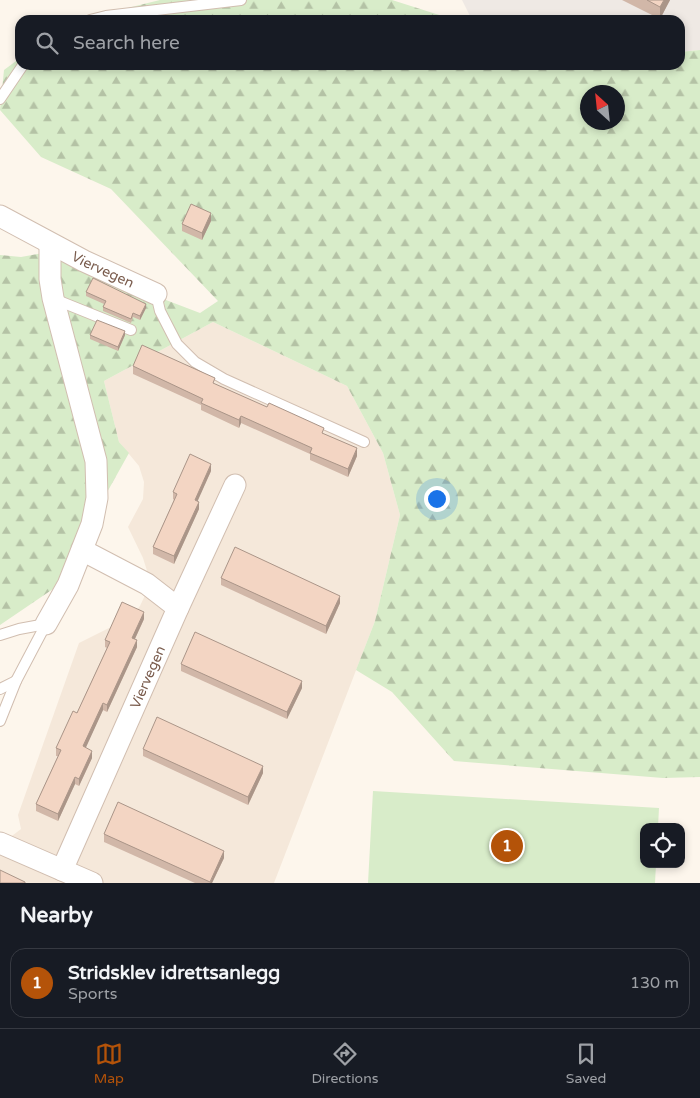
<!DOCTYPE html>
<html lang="en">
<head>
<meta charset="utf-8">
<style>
  body { margin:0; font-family:"Varela Round",sans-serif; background:#242831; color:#f1f3f6 }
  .controls { position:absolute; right:15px; bottom:15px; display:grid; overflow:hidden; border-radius:10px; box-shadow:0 2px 8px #0003 }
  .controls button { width:45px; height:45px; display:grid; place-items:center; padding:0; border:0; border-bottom:1px solid #363941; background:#171b24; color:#f1f3f6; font:25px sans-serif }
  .compass { position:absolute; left:580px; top:85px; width:45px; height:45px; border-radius:50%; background:#171b24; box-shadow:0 2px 8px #0003; rotate:333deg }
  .you { position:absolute; left:436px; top:498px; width:18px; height:18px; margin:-12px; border:4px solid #fff; border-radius:50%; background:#1a73e8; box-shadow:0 0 0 8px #1a73e833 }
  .badge { display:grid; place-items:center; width:32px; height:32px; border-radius:50%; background:#b45309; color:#fff; font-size:16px; font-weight:700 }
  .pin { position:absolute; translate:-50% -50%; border:2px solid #fff; box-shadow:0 1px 5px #0006 }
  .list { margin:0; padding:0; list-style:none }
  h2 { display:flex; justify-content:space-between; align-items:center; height:65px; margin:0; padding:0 20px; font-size:21px }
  h2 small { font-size:16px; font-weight:400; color:#9ea1a6 }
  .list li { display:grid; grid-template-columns:32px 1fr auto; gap:15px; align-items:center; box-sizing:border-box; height:70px; margin:0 10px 10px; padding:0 10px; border:1px solid #363941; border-radius:15px }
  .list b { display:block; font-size:19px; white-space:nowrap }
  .list p { margin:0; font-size:16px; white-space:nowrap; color:#9ea1a6 }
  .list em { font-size:16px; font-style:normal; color:#9ea1a6 }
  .icon { flex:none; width:28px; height:28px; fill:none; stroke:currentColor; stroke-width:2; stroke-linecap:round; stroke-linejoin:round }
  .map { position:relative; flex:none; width:700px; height:883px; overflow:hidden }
  .search { position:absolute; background:#171b24; box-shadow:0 2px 8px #0003; left:15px; right:15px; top:15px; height:55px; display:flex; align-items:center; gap:12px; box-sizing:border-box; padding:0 18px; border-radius:15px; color:#9ea1a6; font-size:19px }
  .sheet { height:145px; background:#171b24 }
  nav { display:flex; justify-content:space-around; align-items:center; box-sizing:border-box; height:70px; border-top:1px solid #363941; background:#171b24; font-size:14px; color:#9ea1a6 }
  nav a { display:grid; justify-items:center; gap:2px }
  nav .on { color:#b45309 }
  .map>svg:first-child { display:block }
  .residential { fill:#f5e8da }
  .industrial { fill:#efe9e4 }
  .forest { fill:url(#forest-firs); fill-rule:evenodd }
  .garden { fill:#d8ecc9 }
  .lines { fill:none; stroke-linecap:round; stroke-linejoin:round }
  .lane-casing { stroke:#d1beb0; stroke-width:12 }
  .street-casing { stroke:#d1beb0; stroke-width:23 }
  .lane { stroke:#fff; stroke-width:10 }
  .street { stroke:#fff; stroke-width:21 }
  .wall { fill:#d1b7a8 }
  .shaded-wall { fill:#aa9588 }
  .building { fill:#f3d5c3; stroke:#aa9588 }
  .labels { text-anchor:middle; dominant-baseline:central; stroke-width:4; stroke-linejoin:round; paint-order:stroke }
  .street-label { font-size:14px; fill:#7a5c4d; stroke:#fffaf3 }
</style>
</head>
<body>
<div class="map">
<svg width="700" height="883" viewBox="0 0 700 883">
  <defs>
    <pattern id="forest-firs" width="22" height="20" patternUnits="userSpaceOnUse" patternTransform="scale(1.25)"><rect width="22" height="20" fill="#d8ecc9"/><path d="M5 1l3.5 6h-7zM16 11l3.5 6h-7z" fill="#b4c2a5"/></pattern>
  </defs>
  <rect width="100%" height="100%" fill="#fdf6ec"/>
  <!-- residential -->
  <polygon class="residential" points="213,322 347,386 383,453 400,515 375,621 274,883 0,883 0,845 21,829 18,815 79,643 129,618 140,606 147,591 148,574 143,558 128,527 143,499 144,482 139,466 119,442 104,381"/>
  <!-- industrial -->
  <polygon class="industrial" points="462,0 700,0 700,50 680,52 680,20 472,20"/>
  <!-- forest -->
  <g class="forest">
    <polygon points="160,0 392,0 455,20 79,20"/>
    <path d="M700 50V777L663 778 454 761 392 692 356 670 375 621 400 515 383 453 347 386 213 322 104 381 119 442 129 453 53 589 0 625V255L21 257 43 253 200 313 218 301 111 189 41 157 0 110 4 70 20 58V65H680V52ZM588 92H618V122H588Z"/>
  </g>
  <!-- garden -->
  <polygon class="garden" points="373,791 659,808 658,827 644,827 644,864 656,864 655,883 368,883"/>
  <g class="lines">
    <!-- lane casing -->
    <g class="lane-casing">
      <g id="lane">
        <polyline points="90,20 106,16 241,0"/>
        <polyline points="0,99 23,65"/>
        <polyline points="156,294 160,311 177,344 195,362 224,379 364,442"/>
        <polyline points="54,299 131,330"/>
        <polyline points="0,635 19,629 46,624"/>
        <polyline points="0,689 16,681"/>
        <polyline points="0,721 16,681 46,624"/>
      </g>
    </g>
    <!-- street casing -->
    <g class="street-casing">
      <g id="street">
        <path id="s1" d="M0 216 84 261 156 294"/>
        <polyline points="82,550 147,584 178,608"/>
        <polyline points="46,624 68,585 92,524 97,498 96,461 53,298 50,279 50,244"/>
        <polyline points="0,843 92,883"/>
        <path id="s2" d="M62 870 178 608 235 485"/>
      </g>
    </g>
    <!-- lane -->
    <use href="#lane" class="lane"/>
    <!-- street -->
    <use href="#street" class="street"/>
  </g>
  <!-- wall -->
  <g class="wall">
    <polygon points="622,0 670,0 660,19"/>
    <polygon points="211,221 202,240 182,231 182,224"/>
    <polygon points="86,292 146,308 140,320 133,317 131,323 103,311 103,307 104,304 86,296"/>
    <polygon points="90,335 125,335 118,351 90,339"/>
    <polygon points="133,366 215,384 324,434 357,456 348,477 310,460 310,454 241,423 239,428 201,410 201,405 133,374"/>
    <polygon points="211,471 197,501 199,509 174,564 153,554 153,547 174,500 173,499 173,492"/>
    <polygon points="221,578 340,603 326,634 221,585"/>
    <polygon points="144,619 135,639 137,647 107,712 103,710 85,748 92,758 79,786 75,784 58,821 36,811 36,804 58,756 56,756 56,748 77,713 107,648 105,647 105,640"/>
    <polygon points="181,664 302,688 287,719 181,671"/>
    <polygon points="143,749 263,773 248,805 143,756"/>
    <polygon points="104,834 224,858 212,883 195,883 104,842"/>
  </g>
  <!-- shaded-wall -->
  <g class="shaded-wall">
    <polygon points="664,0 670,0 660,19 660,7"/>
    <polygon points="211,213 211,221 202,240 202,233"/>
    <polygon points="146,304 146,308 140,320 140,316"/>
    <polygon points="125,331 125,335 118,351 118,347"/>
    <polygon points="241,416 241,423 239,428 239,420"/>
    <polygon points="357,448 357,456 348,477 348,469"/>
    <polygon points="211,464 211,471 195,507 195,500"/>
    <polygon points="199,502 199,509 174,564 174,556"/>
    <polygon points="340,596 340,603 326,634 326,626"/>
    <polygon points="144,612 144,619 132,645 132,638"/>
    <polygon points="137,640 137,647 107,712 107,705"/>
    <polygon points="302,681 302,688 287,719 287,712"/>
    <polygon points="103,703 103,710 83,754 83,746"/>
    <polygon points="92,751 92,758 79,786 79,779"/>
    <polygon points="263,766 263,773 248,805 248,797"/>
    <polygon points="75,777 75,784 58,821 58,814"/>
    <polygon points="224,851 224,858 212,883 210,883"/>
  </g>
  <!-- building -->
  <g class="building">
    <polygon points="647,0 664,0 660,7"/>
    <polygon points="191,204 211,213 202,233 182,224"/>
    <polygon points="93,278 146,304 140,316 133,313 131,319 103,307 106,301 86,292"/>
    <polygon points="97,320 125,331 118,347 90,335"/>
    <polygon points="142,345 215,378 213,383 267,407 269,403 324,428 322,433 357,448 348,469 310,453 312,448 241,416 239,420 201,403 203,399 133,366"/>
    <polygon points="190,454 211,464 195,500 199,502 174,556 153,547 177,494 173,492"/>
    <polygon points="235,547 340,596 326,626 221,578"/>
    <polygon points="122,602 144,612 132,638 137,640 107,705 103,703 83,746 92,751 79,779 75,777 58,814 36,804 61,750 56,748 73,711 77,713 110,642 105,640"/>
    <polygon points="195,632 302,681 287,712 181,664"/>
    <polygon points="157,717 263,766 248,797 143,749"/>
    <polygon points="118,802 224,851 210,882 104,834"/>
    <polygon points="0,870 25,882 25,883 0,883"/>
  </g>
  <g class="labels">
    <!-- street labels -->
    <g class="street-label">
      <text stroke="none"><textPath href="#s1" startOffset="116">Viervegen</textPath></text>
      <text stroke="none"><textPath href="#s2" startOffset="211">Viervegen</textPath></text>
    </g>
  </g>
</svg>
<div class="controls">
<button><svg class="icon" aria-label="locate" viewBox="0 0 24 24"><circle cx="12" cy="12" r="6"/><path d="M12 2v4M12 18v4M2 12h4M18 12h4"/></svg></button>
</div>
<svg class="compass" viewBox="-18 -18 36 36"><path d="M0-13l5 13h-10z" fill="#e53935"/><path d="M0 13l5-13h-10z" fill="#9ea1a6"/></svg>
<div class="you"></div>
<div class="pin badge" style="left:507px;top:846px">1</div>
<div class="search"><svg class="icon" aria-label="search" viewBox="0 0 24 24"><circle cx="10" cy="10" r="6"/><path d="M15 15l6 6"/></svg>Search here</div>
</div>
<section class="sheet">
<h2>Nearby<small></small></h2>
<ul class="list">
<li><span class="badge">1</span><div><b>Stridsklev idrettsanlegg</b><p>Sports</p></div><em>130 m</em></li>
</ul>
</section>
<nav>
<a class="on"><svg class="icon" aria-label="map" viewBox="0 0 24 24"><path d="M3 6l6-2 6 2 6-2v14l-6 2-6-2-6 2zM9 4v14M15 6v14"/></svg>Map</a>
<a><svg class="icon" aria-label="directions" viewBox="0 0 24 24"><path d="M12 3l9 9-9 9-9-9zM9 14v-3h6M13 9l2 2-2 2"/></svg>Directions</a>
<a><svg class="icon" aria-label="saved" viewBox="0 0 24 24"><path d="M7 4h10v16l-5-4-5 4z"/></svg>Saved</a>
</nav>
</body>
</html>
